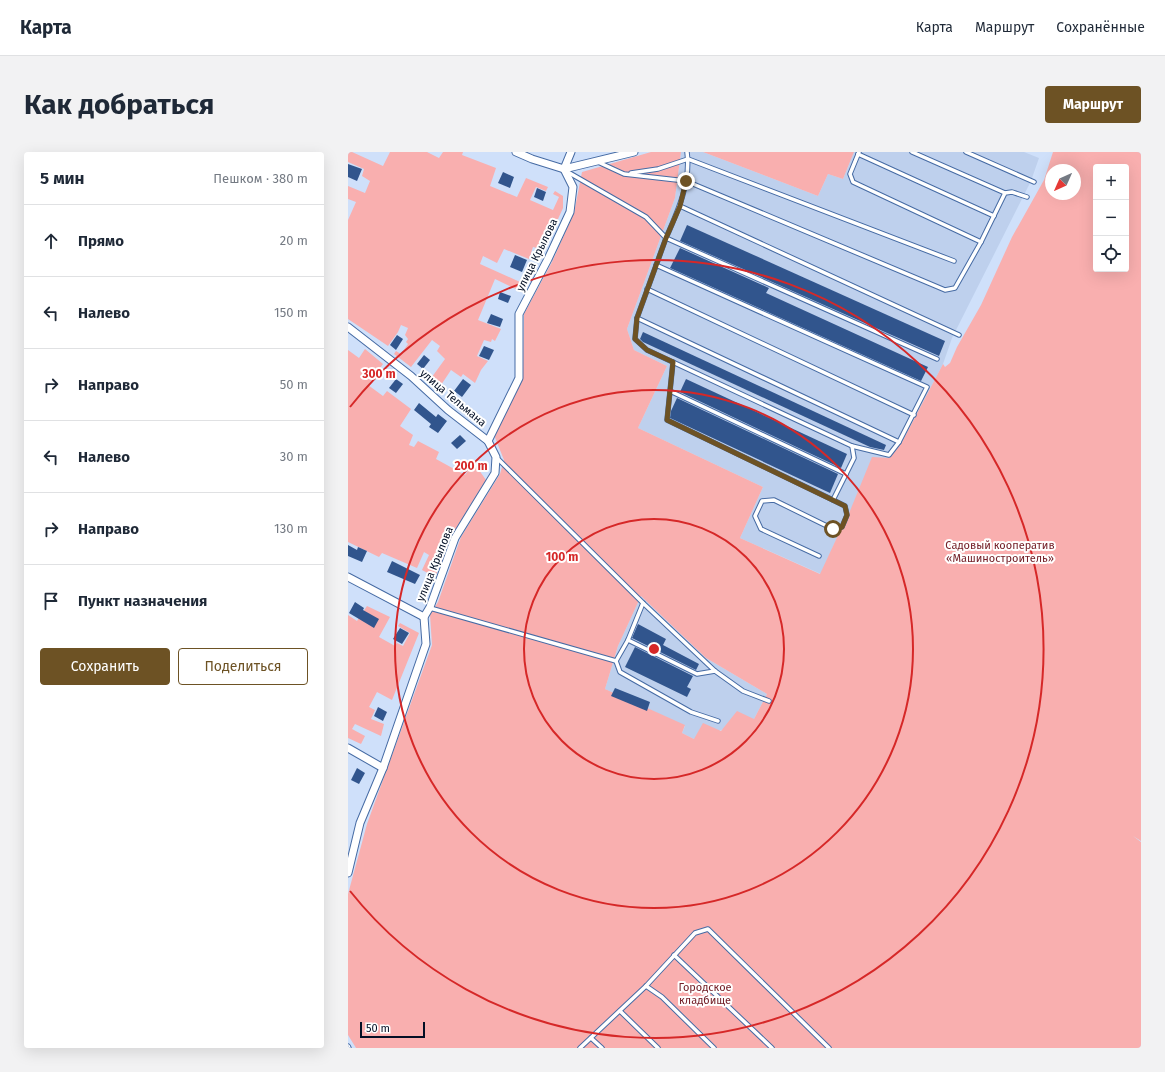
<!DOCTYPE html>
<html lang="ru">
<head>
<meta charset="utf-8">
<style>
  body { margin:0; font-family:"Fira Sans",sans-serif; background:#f2f2f3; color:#1f2937 }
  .controls { position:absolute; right:12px; top:12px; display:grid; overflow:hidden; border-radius:4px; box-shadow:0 4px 16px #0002 }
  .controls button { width:36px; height:36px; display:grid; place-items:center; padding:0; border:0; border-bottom:1px solid #e0e1e3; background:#fff; color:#1f2937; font:20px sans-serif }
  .compass { position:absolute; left:697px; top:12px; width:36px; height:36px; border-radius:50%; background:#fff; box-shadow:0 4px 16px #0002; rotate:225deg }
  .scale { position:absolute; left:12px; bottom:10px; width:65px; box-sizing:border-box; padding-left:4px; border:2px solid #030f25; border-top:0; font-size:11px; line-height:14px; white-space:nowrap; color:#030f25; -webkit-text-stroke:3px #fff; paint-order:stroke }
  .stop { position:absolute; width:12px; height:12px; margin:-9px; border:3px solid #6d5224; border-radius:50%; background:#fff }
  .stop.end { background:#6d5224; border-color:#fff; box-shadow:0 1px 4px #0008 }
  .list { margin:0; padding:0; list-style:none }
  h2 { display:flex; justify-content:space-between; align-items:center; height:52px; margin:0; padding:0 16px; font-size:17px }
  h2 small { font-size:13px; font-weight:400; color:#747a83 }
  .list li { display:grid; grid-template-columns:26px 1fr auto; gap:12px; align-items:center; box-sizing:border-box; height:72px; padding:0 16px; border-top:1px solid #e0e1e3 }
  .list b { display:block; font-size:15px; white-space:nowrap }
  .list em { font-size:13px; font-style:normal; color:#747a83 }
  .actions { display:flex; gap:8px; padding:12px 16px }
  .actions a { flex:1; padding:9px 0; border:1px solid #6d5224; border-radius:4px; text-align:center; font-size:14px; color:#6d5224 }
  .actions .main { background:#6d5224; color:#fff }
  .icon { flex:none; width:22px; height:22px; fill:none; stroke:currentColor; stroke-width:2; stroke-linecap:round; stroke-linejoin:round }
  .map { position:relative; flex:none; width:793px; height:896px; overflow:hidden; border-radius:4px }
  header { display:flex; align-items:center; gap:24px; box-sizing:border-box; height:56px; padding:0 20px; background:#fff; border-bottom:1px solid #e0e1e3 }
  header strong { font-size:19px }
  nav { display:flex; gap:22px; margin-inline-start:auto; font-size:14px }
  .intro { display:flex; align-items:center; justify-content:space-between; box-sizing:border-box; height:96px; padding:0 24px }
  h1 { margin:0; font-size:28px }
  .button { padding:10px 18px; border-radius:4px; background:#6d5224; color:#fff; font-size:14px; font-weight:700 }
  main { display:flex; gap:24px; padding:0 24px }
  aside { flex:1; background:#fff; border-radius:4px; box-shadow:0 4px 16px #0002 }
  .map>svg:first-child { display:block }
  .built { fill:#bed0ed }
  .green { fill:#f9afaf; fill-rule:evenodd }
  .building { fill:#31558d }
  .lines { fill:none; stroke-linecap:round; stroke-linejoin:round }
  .lane-casing { stroke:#466ba4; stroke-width:5.5 }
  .street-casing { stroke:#466ba4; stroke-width:9 }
  .lane { stroke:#fff; stroke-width:3.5 }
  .street { stroke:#fff; stroke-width:7 }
  .route { stroke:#6d5224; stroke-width:5 }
  .ring { fill:none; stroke:#d62828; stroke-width:2 }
  .labels { text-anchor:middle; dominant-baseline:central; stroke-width:4; stroke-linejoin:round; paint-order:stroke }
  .street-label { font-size:11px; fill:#030f25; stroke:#fff }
  .park-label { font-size:11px; fill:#742028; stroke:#fff }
  .centre { fill:#d62828; stroke:#fff; stroke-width:2 }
  .ring-label { font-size:12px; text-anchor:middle; font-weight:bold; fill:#d62828; stroke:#fff; stroke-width:4; stroke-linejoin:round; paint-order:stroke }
</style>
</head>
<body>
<header>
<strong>Карта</strong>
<nav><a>Карта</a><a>Маршрут</a><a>Сохранённые</a></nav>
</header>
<div class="intro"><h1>Как добраться</h1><a class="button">Маршрут</a></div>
<main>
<aside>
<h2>5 мин<small>Пешком · 380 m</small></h2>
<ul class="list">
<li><svg class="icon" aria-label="ahead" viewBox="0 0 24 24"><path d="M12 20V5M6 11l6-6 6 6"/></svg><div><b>Прямо</b></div><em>20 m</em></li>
<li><svg class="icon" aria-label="left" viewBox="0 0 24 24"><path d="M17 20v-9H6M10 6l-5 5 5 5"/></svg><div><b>Налево</b></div><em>150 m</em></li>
<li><svg class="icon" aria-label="right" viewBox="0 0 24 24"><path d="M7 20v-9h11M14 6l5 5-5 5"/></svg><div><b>Направо</b></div><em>50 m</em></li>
<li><svg class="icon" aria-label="left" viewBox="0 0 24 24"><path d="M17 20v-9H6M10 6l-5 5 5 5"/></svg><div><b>Налево</b></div><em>30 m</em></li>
<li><svg class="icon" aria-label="right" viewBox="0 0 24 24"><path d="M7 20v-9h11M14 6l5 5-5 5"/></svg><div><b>Направо</b></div><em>130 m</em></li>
<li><svg class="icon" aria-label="arrive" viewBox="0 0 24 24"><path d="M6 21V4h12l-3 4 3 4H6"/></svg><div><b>Пункт назначения</b></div></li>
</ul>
<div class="actions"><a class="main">Сохранить</a><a>Поделиться</a></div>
</aside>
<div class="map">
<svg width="793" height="896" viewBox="0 0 793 896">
  <rect width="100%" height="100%" fill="#cfe0fa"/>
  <!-- built -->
  <g class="built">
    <polygon points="333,0 355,0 470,44 480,22 495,27 506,0 676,0 691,6 683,29 604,186 595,212 554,290 541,307 492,379 473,422 392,386 415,335 290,276 319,214 286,198 279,177 327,46"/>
    <polygon points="293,444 358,506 419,542 406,567 346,587 334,581 337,574 257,537 270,494"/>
  </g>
  <!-- green -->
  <g class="green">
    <polygon points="0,0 4,0 35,14 42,0 79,0 91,6 95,0 115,0 114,3 148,16 142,34 169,45 178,26 200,35 198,39 188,35 182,48 205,58 211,45 205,42 207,39 215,44 215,56 196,98 185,95 181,107 156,97 149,111 135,104 132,112 172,130 168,137 147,127 130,168 153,177 147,189 144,187 143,190 136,188 129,204 140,209 133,218 127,231 115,222 113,225 103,218 91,236 81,229 97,207 89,199 92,194 84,188 63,215 46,202 48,199 53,202 60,192 58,190 60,187 57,183 60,176 53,173 50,180 40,194 0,167 0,68 8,50 0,47 0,34 17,41 22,29 14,24 16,17 0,10"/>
    <path d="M303 0H333L327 46 279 177 286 198 319 214 290 276 415 335 392 386 472 422 492 379 495 376 524 305 541 306 554 290 595 212 597 215 602 211 609 195 633 153 664 85 696 28 705 0H793V689L785 684 793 690V896H8L0 883V742L19 672 84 493 82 463 90 450 113 385 152 322 156 308 146 283 175 226 176 162 204 110 226 61 234 20ZM748 15H778V117H748ZM703 18H727V42H703ZM293 444 358 506 419 542 406 567 389 559 373 579 355 571 346 587 334 581 337 573 257 537 270 494Z"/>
    <polygon points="355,0 506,0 495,27 480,22 470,44"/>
    <polygon points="17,197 35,212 20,233 35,244 39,239 63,257 52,274 65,283 61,293 66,295 70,289 91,300 88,307 117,323 126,311 138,328 107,378 87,425 74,418 81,403 76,400 69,416 34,401 31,405 0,390 0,198 11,206"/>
    <polygon points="19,454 42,465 31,485 47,494 49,491 55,494 62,481 50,474 52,471 71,481 44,548 29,540 21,555 27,558 23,567 36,572 33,584 7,572 4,577 17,584 13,592 0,586 0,463 9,469"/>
  </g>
  <!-- building -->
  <g class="building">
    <polygon points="0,12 14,17 9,29 0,25"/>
    <polygon points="155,20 166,25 162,36 150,31"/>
    <polygon points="189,36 198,40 195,49 186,45"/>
    <polygon points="339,73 597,189 591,204 332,89"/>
    <polygon points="332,96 421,136 418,141 580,215 573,229 322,116"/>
    <polygon points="167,103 179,108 174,120 162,115"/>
    <polygon points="152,140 163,144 160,151 150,147"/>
    <polygon points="143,162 155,167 152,175 139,171"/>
    <polygon points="295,180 538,293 536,298 522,295 295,190 292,187"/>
    <polygon points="49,183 55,187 48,198 42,193"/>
    <polygon points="136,194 146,198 141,208 131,204"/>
    <polygon points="76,203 82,208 75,217 69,212"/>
    <polygon points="48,227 55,232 48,241 41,236"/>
    <polygon points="115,227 123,233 114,245 106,239"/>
    <polygon points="338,227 499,302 493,316 332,240"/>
    <polygon points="329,246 490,322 482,341 322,266 323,259"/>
    <polygon points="71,251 88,265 90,262 99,269 90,281 81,275 83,272 66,258"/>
    <polygon points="112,283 118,289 109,297 103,291"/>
    <polygon points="0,393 9,398 10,395 19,399 14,410 0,404"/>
    <polygon points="44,409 72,423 67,432 39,420"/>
    <polygon points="7,450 16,456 15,458 31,467 26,476 1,461"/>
    <polygon points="290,472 318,487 315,493 351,512 348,518 284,486"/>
    <polygon points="52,476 61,481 54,492 45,487"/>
    <polygon points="287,495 345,524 339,535 343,537 339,545 277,515"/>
    <polygon points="267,536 302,550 299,559 263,544"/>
    <polygon points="30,555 39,560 35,569 26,564"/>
    <polygon points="9,616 17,621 11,632 3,628"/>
  </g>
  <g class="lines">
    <!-- lane casing -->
    <g class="lane-casing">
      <g id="lane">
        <path d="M339 0C343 30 330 59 318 86L589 207"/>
        <polyline points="511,0 502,22 505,30 633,90"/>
        <polyline points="564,0 657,41"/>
        <polyline points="618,0 686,30"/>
        <polyline points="510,2 646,64"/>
        <polyline points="250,10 276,22 338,29 597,138 607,136 633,90 657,41 664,40 679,45"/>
        <polyline points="218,19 298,65 318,86 289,166 287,187 299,198 504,294 506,306 485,348 497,354 499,363 494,375 485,377 426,348 414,349 407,364 413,377 471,404"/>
        <polyline points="283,21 310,17 340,7 606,109"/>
        <polyline points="332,54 611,183"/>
        <polyline points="308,113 579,235 551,290 541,303 504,294"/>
        <polyline points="299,137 566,263"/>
        <polyline points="289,166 551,290"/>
        <polyline points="325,210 322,239 498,322"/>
        <polyline points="322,239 319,268 485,348"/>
        <polyline points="148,305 295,451 367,519 395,539 421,549"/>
        <polyline points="295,451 280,488 268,509 272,520 343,560 370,569"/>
        <polyline points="82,456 268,509"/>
        <polyline points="280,488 349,522 367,519"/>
        <polyline points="326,803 424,896"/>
        <polyline points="298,834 314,845 366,896"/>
        <polyline points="272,859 310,896"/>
        <polyline points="243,886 254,896"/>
        <polyline points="0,894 1,896"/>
        <polyline points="232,896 298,834 347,781 360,777 481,896"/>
      </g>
    </g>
    <!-- street casing -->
    <g class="street-casing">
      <g id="street">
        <polyline points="168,0 184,7 216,17 286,0"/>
        <polyline points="0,175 63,224 100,258 140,289"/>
        <polyline points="0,425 76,465"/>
        <polyline points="0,596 35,616 78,492 76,465 82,455 107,386 147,321 148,305 140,289 171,226 171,162 200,107 222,60 225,35 216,17 223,0"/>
        <polyline points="0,721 12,671 35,616"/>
      </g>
    </g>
    <!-- lane -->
    <use href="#lane" class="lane"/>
    <!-- street -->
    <use href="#street" class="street"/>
  </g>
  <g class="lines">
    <!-- route -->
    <polyline class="route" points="338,29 332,54 318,86 289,166 287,187 299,198 325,210 319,268 497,354 499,363 494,375 485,377"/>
  </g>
  <!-- distance rings -->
  <g class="ring">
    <circle cx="306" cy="497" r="130"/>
    <circle cx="306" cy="497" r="259"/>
    <path d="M2 255A389 389 0 1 1 2 739"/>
  </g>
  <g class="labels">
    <!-- street labels -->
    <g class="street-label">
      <text transform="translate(189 103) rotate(-64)">улица Крылова</text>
      <text transform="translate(105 246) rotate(40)">улица Тельмана</text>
      <text transform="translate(87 412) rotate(-68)">улица Крылова</text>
    </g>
    <!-- park labels -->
    <g class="park-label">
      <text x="652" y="393">Садовый кооператив<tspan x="652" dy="13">«Машиностроитель»</tspan></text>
      <text x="357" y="835">Городское<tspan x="357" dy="13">кладбище</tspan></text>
    </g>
  </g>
  <circle cx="306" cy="497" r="6" class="centre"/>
  <g class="ring-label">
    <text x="31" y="226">300 m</text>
    <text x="123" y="318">200 m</text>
    <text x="214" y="409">100 m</text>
  </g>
</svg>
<div class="controls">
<button>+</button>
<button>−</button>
<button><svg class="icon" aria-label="locate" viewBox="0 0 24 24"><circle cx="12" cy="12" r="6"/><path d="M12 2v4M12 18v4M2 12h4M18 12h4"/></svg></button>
</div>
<svg class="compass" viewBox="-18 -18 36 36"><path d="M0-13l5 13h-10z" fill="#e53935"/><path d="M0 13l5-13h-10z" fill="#747a83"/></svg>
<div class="scale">50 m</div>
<div class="stop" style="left:485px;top:377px"></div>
<div class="stop end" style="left:338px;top:29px"></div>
</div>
</main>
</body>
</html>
